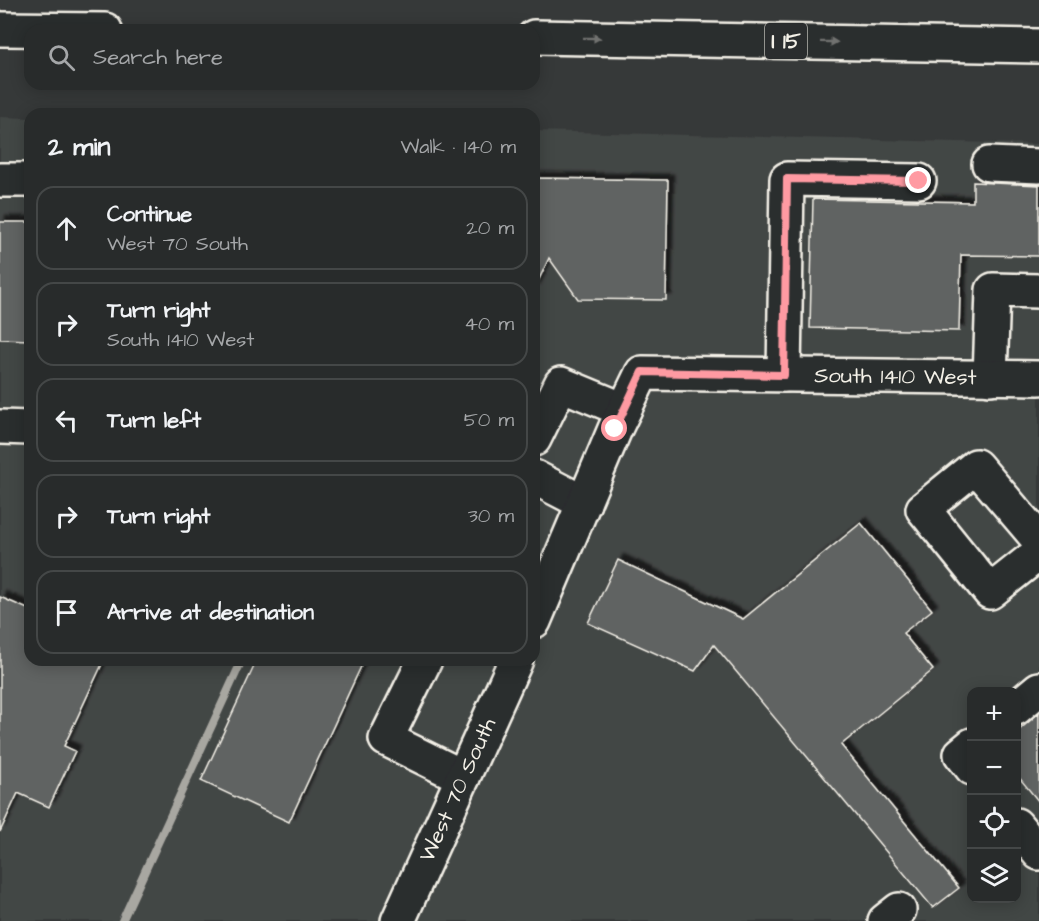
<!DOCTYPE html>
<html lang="en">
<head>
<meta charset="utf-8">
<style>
  body { margin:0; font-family:"Architects Daughter",sans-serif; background:#343737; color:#f1f3f6 }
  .controls { position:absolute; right:18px; bottom:18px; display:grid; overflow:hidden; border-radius:12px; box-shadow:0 3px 15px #0003 }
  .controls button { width:54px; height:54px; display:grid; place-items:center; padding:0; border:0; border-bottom:2px solid #444747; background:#282b2b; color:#f1f3f6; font:30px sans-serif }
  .stop { position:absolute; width:18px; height:18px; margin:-14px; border:4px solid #ff9aa2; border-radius:50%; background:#fff }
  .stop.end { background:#ff9aa2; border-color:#fff; box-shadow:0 2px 6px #0008 }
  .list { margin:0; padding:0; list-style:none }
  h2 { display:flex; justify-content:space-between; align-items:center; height:78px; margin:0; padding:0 24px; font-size:26px }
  h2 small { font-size:20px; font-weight:400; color:#a5a7a9 }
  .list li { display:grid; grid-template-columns:39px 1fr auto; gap:18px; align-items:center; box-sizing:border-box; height:84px; margin:0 12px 12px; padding:0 12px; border:2px solid #444747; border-radius:18px }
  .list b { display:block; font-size:22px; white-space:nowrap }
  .list p { margin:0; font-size:20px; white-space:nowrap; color:#a5a7a9 }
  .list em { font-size:20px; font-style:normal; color:#a5a7a9 }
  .icon { flex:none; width:33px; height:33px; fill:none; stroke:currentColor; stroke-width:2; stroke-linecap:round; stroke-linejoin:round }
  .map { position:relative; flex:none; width:1039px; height:921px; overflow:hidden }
  .search { position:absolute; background:#282b2b; box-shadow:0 3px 15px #0003; left:24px; top:24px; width:516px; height:66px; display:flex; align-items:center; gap:15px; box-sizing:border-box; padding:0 21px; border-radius:18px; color:#a5a7a9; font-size:22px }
  .panel { position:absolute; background:#282b2b; box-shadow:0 3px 15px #0003; left:24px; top:108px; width:516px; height:558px; border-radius:18px }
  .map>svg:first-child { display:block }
  .built { fill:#434645; fill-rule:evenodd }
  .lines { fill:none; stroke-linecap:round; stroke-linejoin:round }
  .stream { stroke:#a8a7a1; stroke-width:8 }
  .building { fill:#616362; stroke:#f4f1e8; stroke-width:1.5; filter:url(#shadow) }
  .minor-casing { stroke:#f4f1e8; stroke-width:38 }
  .highway-casing { stroke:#f4f1e8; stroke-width:38 }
  .minor { stroke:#2a2d2e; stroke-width:33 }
  .highway { stroke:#2a2d2e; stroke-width:33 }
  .oneway { fill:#71726f }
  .route { stroke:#ff9aa2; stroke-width:8 }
  .labels { text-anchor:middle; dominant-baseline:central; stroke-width:4.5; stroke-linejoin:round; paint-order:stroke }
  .shield { fill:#2a2d2e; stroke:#b7b6b0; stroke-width:1.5 }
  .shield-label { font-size:21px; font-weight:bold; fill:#f4f1e8 }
  .street-label { font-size:22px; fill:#f4f1e8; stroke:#2a2d2e }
</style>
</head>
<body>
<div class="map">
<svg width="1039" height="921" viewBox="0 0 1039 921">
  <defs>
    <filter id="shadow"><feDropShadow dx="5.5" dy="-5.5" stdDeviation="1.5" flood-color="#0009"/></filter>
  </defs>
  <rect width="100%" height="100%" fill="#363939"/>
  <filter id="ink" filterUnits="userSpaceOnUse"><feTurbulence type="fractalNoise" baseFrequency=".0167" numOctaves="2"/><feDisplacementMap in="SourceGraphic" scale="12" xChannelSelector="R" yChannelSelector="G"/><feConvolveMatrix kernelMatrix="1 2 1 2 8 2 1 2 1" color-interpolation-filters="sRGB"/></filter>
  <g filter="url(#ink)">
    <!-- built -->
    <path class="built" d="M0 117 30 118V660H534V131L1039 144V921H0ZM972 692H1016V898H972Z"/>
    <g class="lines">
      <!-- stream -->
      <polyline class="stream" points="122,921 242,660"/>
    </g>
    <!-- building -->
    <g class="building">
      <polygon points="534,178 668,180 666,300 578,299 549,258 534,290"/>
      <polygon points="973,182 1039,185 1039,256 961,255 959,331 810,328 813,199 973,202"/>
      <polygon points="0,222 30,222 30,340 0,339"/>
      <polygon points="861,523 932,610 903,633 933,670 841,745 959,888 933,908 714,645 695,671 588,623 618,560 743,619"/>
      <polygon points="0,597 30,610 30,660 104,660 64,746 75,751 49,807 18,793 0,832"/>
      <polygon points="257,660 364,660 289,822 201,781"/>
      <polygon points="1039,713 1039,802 1017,775 1017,732"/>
    </g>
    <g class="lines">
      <!-- minor casing -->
      <g class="minor-casing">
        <g id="minor">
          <polyline points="989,164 1039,166"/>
          <polyline points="0,180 30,180"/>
          <polyline points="784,375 787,179 919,181"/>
          <polyline points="990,378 993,290 1039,291"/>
          <polyline points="0,427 30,428"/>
          <polyline points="534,439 561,384 624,410"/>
          <polyline points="534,477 584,503"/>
          <polyline points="1039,540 976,466 923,509 990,592 1039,553"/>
          <path id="s1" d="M534 621 615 429 642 373 1039 378"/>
          <polyline points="425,660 386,739 463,777"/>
          <polyline points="1016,708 1039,689"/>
          <polyline points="972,745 961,754 972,768"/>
          <polyline points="1016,825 1039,853"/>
          <path id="s2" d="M398 921 516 660"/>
          <polyline points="885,921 899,910"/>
        </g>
      </g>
      <!-- highway casing -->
      <g class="highway-casing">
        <g id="highway">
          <polyline points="0,29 105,30"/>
          <polyline points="534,37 1039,46"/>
        </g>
      </g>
      <!-- minor -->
      <use href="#minor" class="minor"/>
      <!-- highway -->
      <use href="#highway" class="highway"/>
    </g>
    <!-- one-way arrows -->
    <defs><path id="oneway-solid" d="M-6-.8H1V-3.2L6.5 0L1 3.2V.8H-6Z" transform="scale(1.5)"/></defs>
    <g class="oneway">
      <use href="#oneway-solid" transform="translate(592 38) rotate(1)"/>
      <use href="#oneway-solid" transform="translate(829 42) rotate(1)"/>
    </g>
  </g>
  <g class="lines" filter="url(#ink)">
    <!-- route -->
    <polyline class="route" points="615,429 642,372 784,375 787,179 919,181"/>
  </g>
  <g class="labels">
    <!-- shield labels -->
    <rect class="shield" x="765" y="23" width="42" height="36" rx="4.5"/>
    <g class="shield-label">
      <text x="786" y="41">I 15</text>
    </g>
    <!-- street labels -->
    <g class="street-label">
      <text stroke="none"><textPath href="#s1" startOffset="524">South 1410 West</textPath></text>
      <text stroke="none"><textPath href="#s2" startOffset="144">West 70 South</textPath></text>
    </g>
  </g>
</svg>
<div class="controls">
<button>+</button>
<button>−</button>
<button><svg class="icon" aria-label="locate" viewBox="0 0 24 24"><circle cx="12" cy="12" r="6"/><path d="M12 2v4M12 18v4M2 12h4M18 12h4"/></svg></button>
<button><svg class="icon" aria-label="layers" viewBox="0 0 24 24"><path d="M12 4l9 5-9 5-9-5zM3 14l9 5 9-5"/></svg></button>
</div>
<div class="stop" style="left:615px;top:429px"></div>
<div class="stop end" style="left:919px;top:181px"></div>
<div class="search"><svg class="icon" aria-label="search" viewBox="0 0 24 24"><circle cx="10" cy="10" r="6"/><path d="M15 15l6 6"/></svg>Search here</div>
<section class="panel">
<h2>2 min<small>Walk · 140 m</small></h2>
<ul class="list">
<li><svg class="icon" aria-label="ahead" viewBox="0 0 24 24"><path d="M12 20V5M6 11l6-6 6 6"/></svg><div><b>Continue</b><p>West 70 South</p></div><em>20 m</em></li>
<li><svg class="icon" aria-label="right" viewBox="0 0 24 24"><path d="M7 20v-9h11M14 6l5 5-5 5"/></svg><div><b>Turn right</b><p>South 1410 West</p></div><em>40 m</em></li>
<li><svg class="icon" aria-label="left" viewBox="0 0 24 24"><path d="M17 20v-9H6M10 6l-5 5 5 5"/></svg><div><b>Turn left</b></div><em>50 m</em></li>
<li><svg class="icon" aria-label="right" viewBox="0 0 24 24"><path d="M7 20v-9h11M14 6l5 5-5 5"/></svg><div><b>Turn right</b></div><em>30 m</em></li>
<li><svg class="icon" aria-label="arrive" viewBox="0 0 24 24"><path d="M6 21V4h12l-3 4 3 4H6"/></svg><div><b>Arrive at destination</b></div></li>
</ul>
</section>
</div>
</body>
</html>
